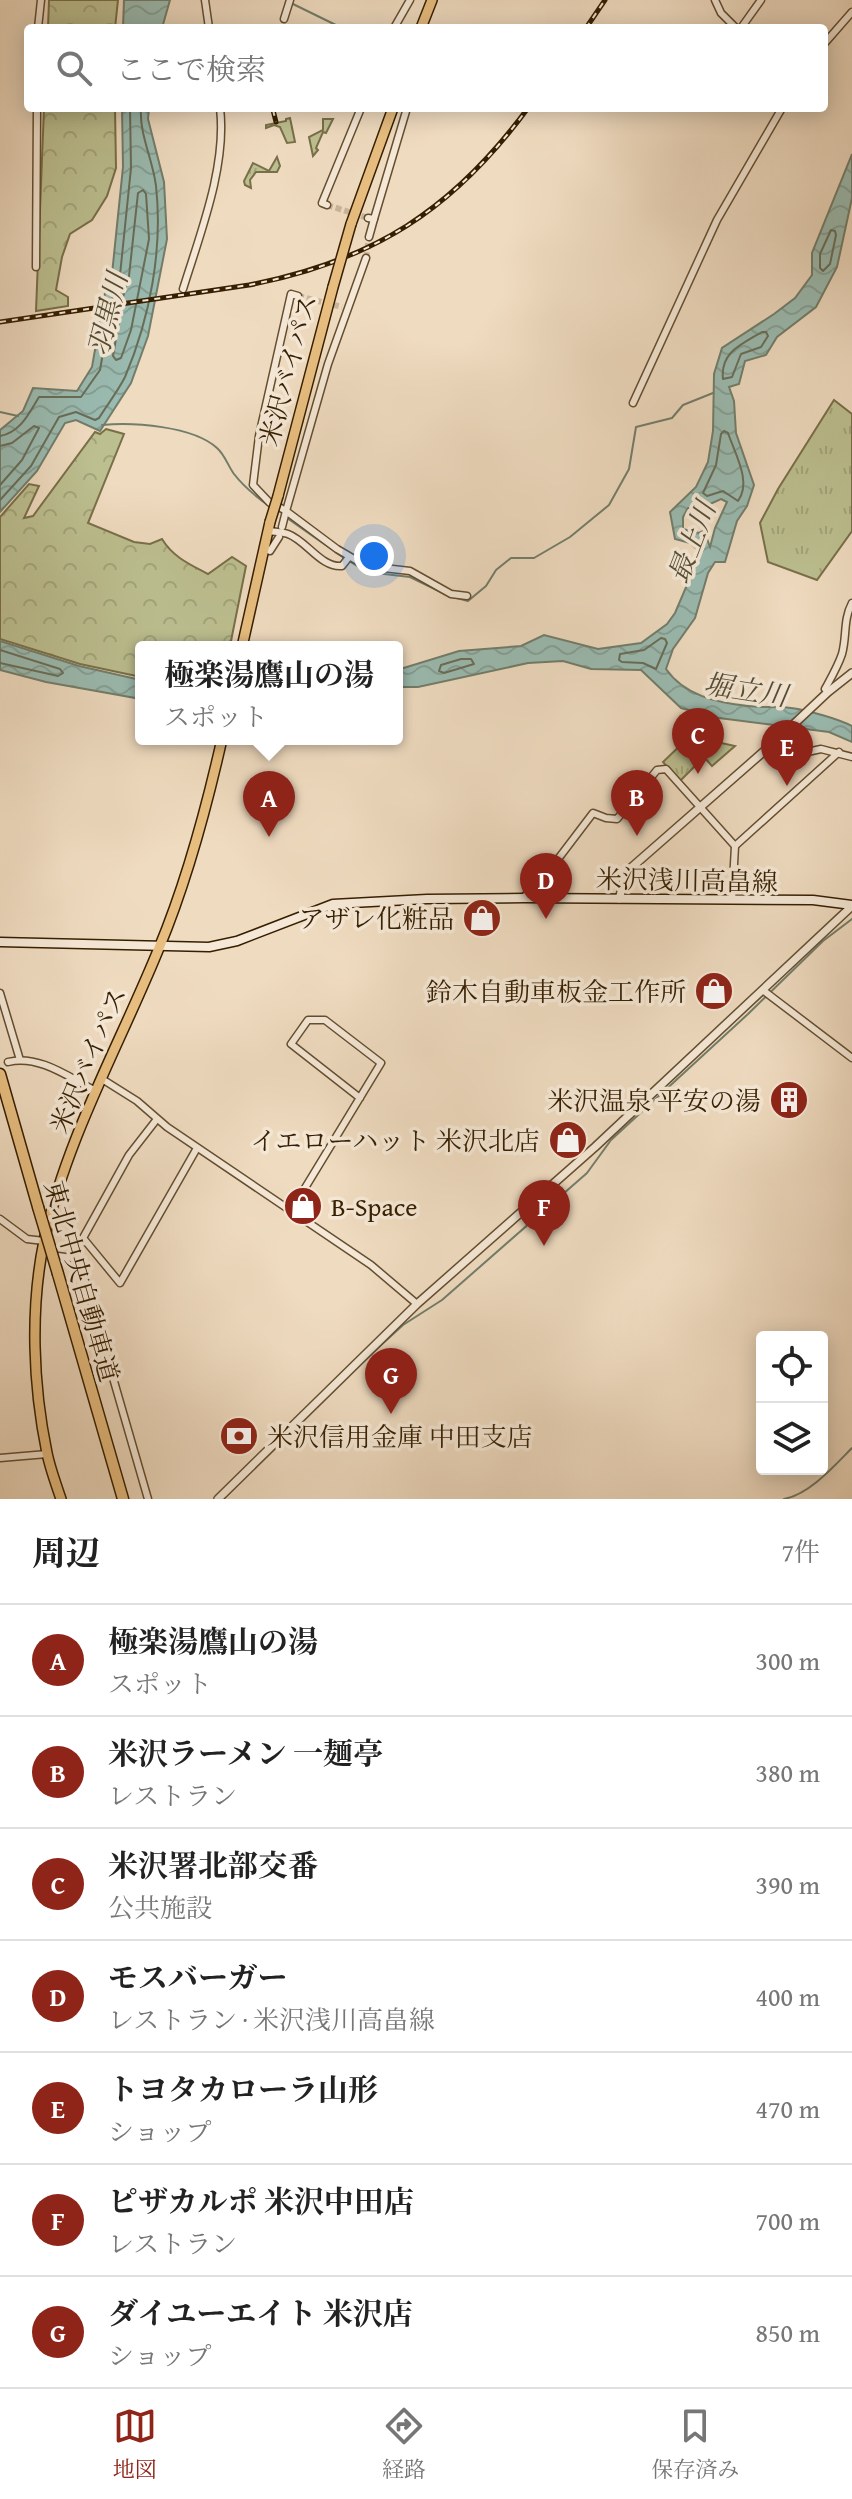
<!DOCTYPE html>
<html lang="ja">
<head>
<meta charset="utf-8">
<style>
  body { margin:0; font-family:"Gentium Book Plus","Noto Serif JP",serif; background:#f2f2f2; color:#222 }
  .controls { position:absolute; right:24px; bottom:24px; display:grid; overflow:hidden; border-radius:8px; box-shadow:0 4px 20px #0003 }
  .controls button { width:72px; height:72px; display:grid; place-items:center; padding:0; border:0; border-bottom:2px solid #e0e0e0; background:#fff; color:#222; font:40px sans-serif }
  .you { position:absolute; left:374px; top:556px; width:28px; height:28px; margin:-20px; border:6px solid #fff; border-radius:50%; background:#1a73e8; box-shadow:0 0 0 12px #1a73e833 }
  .badge { display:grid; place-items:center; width:52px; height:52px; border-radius:50%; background:#8f2418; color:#fff; font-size:26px; font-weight:700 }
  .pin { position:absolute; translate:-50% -66px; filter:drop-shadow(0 2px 4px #0008) }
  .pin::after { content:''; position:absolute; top:42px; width:28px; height:24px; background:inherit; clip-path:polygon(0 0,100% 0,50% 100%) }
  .popup { position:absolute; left:135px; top:641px; width:268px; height:104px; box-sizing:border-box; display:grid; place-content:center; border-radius:8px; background:#fff; filter:drop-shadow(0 2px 6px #0005); font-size:26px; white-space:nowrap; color:#767676 }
  .popup b { font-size:30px; color:#222 }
  .popup::after { content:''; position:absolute; left:50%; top:100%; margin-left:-16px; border:16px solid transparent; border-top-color:#fff }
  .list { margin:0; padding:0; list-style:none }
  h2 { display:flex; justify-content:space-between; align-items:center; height:104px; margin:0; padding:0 32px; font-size:34px }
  h2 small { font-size:26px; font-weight:400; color:#767676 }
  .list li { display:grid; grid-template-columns:52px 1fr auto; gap:24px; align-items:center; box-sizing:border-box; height:112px; padding:0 32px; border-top:2px solid #e0e0e0 }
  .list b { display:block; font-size:30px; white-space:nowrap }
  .list p { margin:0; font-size:26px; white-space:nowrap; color:#767676 }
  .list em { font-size:26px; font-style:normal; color:#767676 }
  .icon { flex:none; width:44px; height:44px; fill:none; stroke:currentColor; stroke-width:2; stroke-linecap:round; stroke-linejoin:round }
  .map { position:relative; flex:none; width:852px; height:1499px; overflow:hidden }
  .search { position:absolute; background:#fff; box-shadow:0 4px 20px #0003; left:24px; right:24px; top:24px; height:88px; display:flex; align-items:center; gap:20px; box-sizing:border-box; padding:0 28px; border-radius:8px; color:#767676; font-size:30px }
  .sheet { height:888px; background:#fff }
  nav { display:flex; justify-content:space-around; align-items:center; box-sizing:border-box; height:112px; border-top:2px solid #e0e0e0; background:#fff; font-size:22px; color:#767676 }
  nav a { display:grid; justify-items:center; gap:4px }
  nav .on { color:#8f2418 }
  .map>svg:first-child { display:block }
  .grass { fill:url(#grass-tufts); stroke:#796f48; stroke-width:2 }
  .forest { fill:url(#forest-crowns); stroke:#796f48; stroke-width:2 }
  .water { fill:url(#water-waves); stroke:#727d6a; stroke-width:2; fill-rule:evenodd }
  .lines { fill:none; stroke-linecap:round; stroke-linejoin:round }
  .shore { stroke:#686d58; stroke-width:2 }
  .stream { stroke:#727d6a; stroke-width:2 }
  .minor-tunnel { stroke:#cab59a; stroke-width:6; stroke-dasharray:6 3; stroke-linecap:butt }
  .minor-casing { stroke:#644e30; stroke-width:9 }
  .tertiary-casing { stroke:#644e30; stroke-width:10 }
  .secondary-casing { stroke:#361f00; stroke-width:11 }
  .trunk-casing { stroke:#361f00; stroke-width:12 }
  .motorway-casing { stroke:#361f00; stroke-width:13 }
  .minor { stroke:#f5e8d6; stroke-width:6 }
  .tertiary { stroke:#f5e8d6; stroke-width:7 }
  .secondary { stroke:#f5e8d6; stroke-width:8 }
  .trunk { stroke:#e8be80; stroke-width:9 }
  .motorway { stroke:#e8be80; stroke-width:10 }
  .rail-casing { stroke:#361f00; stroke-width:5 }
  .rail { stroke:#f5e8d6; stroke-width:2; stroke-dasharray:6; stroke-linecap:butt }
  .trunk-bridge-casing { stroke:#361f00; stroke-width:12; stroke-linecap:butt }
  .motorway-bridge-casing { stroke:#361f00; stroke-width:13; stroke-linecap:butt }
  .trunk-bridge { stroke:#e8be80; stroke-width:9 }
  .motorway-bridge { stroke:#e8be80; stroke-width:10 }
  .labels { text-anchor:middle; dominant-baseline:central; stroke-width:7; stroke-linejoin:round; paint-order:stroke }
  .street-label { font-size:26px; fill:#361f00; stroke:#f5e8d6 }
  .poi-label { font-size:26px; fill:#361f00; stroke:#f5e8d6; text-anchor:end }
  .water-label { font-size:28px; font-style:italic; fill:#544e35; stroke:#f5e8d6 }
</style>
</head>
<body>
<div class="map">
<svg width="852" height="1499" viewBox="0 0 852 1499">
  <defs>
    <pattern id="grass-tufts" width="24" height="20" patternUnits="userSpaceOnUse" patternTransform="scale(2)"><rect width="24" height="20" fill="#bcbf90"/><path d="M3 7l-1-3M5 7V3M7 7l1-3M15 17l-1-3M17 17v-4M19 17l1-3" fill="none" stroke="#a2a47a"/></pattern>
    <pattern id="forest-crowns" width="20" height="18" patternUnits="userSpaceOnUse" patternTransform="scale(2)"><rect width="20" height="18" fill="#bcbf90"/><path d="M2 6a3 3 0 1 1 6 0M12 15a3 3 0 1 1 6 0" fill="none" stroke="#a2a47a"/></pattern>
    <pattern id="water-waves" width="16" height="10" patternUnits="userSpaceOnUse" patternTransform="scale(2)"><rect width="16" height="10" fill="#9abbb1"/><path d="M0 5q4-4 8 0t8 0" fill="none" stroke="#85a096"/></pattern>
  </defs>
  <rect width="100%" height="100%" fill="#efdbc0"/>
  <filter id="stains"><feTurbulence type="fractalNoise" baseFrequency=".0025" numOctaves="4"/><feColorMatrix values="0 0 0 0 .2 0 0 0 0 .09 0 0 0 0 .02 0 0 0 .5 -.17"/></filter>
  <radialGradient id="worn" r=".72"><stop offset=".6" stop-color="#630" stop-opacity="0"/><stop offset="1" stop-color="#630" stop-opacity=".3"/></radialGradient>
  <!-- grass -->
  <g class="grass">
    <polygon points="290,118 295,142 287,143 280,127 274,125 266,128 266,125 286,121 286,119"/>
    <polygon points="323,119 333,119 326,133 323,132 316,148 318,150 313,156 309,137 323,130"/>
    <polygon points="277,157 280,166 277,172 256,172 250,180 251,188 245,185 244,181 253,163 269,171"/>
    <polygon points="834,400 852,414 852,531 817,580 768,562 760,523 778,489"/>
    <polygon points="690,736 735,746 712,766 704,757 680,781 663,762"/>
  </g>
  <!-- forest -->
  <g class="forest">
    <polygon points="49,0 118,0 115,28 48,28"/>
    <polygon points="44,108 115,108 116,168 107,196 92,220 70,234 62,257 56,290 68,297 68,306 36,311"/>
    <path d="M106 429 124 434 88 523 134 542 150 544 162 539C173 557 189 564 208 574L232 557 246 566 231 641 218 647H141V677L80 664 0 639V517L29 484 39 486 24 518 33 516 95 432 100 434Z"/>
  </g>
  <!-- water -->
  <g class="water">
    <polygon points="124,0 170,0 162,28 123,28"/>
    <polygon points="122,108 149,108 148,119 164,182 167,239 148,336 131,383 100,431 76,420 65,423 37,471 0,512 0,430 23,411 33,388 77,391 92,367 105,293 112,274 123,167"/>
    <path d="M852 154V198L837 267 816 307 777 337 766 355 745 361 739 384 729 387 734 401 736 433 754 485 747 506 737 521 725 562H715L708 573 695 618 673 649 666 669C684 695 717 703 748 706 765 708 782 706 798 709 816 713 836 718 852 726V742L829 732 719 718 681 708 641 670 591 669 563 661 528 663 418 687H397V670L459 651 521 646 544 635 598 649 641 643 667 624 675 613 687 585 698 550 690 543 675 539 670 512 696 487 708 462 713 431 714 374 722 348 774 314 795 298 812 275V253ZM721 499 727 502 715 528 710 547 706 536 707 529 699 533 683 529V517L688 508 699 509Z"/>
    <polygon points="0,641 79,666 141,680 141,699 46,682 0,670"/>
  </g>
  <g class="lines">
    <!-- shore -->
    <g class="shore">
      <polygon points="143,190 146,194 149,239 131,330 121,358 116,360 113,356 123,297 129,276 138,193"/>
      <polygon points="831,230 835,231 836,235 830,264 823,271 820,268 820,254"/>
      <path d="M762 332H766L768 336 761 347 741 354 732 377 723 379C720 352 742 344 762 332Z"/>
      <path d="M724 431 728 433C735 454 752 482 738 501L723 491 707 496 703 493 716 465 721 434Z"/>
      <path d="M0 436C21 432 29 413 39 397H81L100 370 113 295 120 275 131 168 130 108"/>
      <polyline points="0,446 12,443 34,426 39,428 22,460 0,485"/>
      <path d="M0 500 31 466 59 417 76 412 95 420 99 418C107 405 118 391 125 377 150 318 163 249 156 186 153 160 139 134 141 108"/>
      <polygon points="661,638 665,639 667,643 656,669 643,663 622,662 619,660 620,654 644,650"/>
      <polyline points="0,650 60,669 63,673 58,676 0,663"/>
      <polygon points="461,659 471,659 474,664 444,673 439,671 441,665"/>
    </g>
    <!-- stream -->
    <g class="stream">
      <polyline points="293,4 342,28"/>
      <polyline points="0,412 18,416"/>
      <path d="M102 425C133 422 193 426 217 448 225 455 228 466 234 474 244 487 259 499 272 508"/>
      <polyline points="287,518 344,558"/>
      <polyline points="349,561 367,572 410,577 447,595"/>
      <polyline points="453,597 468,601 486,586 496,570 511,558 534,558 570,537 609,505 629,469 636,427 672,418 683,405 713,393"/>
      <polyline points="356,1368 403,1325 442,1300 587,1173 611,1140 748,1014 823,941 852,919"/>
      <path d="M784 1499C810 1494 834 1466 852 1448"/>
    </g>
    <!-- minor-tunnel -->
    <g class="minor-tunnel">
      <polyline points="327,205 368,218"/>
      <polyline points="366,258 369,237"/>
      <polyline points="298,296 342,307"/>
    </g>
    <!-- minor casing -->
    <g class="minor-casing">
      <g id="minor">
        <polyline points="205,0 209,28"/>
        <polyline points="715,0 721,13 736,28"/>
        <polyline points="284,19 290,0"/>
        <polyline points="38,28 41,0"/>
        <polyline points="394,28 410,0"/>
        <polyline points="741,28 761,0"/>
        <polyline points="824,44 852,12"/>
        <polyline points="327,205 322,203 361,108"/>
        <polyline points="368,218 374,219 407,108"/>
        <polyline points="369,237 374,219"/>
        <polyline points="366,258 328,364 286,511 337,549 366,566 410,571 451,594 467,596"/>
        <polyline points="36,267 37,108"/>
        <path d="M183 289C200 234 227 166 220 108"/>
        <polyline points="633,403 717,220 782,108"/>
        <polyline points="270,503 253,485 259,436 291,294 298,296"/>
        <polyline points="279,507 286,511 282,527"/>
        <path d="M269 531C275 532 282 532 288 534 307 541 321 568 342 566L349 557"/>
        <polyline points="265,549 270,551 279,537"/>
        <path d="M828 692 825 689C831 678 838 666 842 654 847 636 843 620 852 603"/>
        <polyline points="771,746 798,754 821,749 852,757"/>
        <polyline points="735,846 839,752"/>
        <polyline points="524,898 536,879 555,863 593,813 606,818 617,819 657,770 666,769 735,846 732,900"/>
        <polyline points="764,991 852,1058"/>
        <polyline points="0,993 20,1060"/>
        <path d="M8 1062C39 1054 70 1078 96 1091"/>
        <polyline points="102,1079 137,1101 167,1127 371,1265 417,1304"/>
        <polyline points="157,1119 129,1155 83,1238 120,1283 197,1148"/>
        <polyline points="291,1211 381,1063 325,1020 308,1020 291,1044 360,1098"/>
        <polyline points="0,1219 27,1239 44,1241"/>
        <polyline points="51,1255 72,1258 81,1267 148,1499"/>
        <polyline points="0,1458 47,1454"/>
      </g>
    </g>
    <!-- tertiary casing -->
    <g class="tertiary-casing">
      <g id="tertiary">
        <polyline points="619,899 626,875 632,867 778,739 828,692 852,673"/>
        <polyline points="218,1499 417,1304 595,1147 852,906"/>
      </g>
    </g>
    <!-- secondary casing -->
    <g class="secondary-casing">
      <polyline id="secondary" points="0,942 209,947 237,941 333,904 427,899 524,898 813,900 852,905"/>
    </g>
    <!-- trunk casing -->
    <g class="trunk-casing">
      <g id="trunk">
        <polyline points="421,28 432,0"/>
        <polyline points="351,224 393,108"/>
        <polyline points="278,496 333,287"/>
        <polyline points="242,647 270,522"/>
        <path d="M61 1499C56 1484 50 1468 47 1453 33 1385 30 1309 44 1241 66 1139 120 1044 159 948 187 881 206 810 222 739"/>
      </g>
    </g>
    <!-- motorway casing -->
    <g class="motorway-casing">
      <g id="motorway">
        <polyline points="0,1074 38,1207"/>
        <polyline points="58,1274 123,1499"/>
      </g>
    </g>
    <!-- minor -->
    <use href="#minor" class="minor"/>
    <!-- tertiary -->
    <use href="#tertiary" class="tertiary"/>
    <!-- secondary -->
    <use href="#secondary" class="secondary"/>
    <!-- trunk -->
    <use href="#trunk" class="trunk"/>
    <!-- motorway -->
    <use href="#motorway" class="motorway"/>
    <!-- rail casing -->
    <g class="rail-casing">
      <g id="rail">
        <polyline points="586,28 605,0"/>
        <polyline points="273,110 276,122"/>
        <path d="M0 322 249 285C373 261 453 210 528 108"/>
      </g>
    </g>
    <!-- rail -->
    <use href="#rail" class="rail"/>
    <!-- trunk-bridge casing -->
    <g class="trunk-bridge-casing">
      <g id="trunk-bridge">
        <polyline points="333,287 351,224"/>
        <polyline points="270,522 278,496"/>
      </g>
    </g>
    <!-- motorway-bridge casing -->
    <g class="motorway-bridge-casing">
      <polyline id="motorway-bridge" points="38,1207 58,1274"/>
    </g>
    <!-- trunk-bridge -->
    <use href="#trunk-bridge" class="trunk-bridge"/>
    <!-- motorway-bridge -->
    <use href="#motorway-bridge" class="motorway-bridge"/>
  </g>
  <!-- icons -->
  <defs>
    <g id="shop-disc" transform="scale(2)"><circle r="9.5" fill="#8f2418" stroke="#f5e8d6"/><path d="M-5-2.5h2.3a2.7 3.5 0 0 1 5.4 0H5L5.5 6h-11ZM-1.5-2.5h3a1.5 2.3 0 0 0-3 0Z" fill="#fff"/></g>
    <g id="building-disc" transform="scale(2)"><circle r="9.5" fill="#8f2418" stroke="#f5e8d6"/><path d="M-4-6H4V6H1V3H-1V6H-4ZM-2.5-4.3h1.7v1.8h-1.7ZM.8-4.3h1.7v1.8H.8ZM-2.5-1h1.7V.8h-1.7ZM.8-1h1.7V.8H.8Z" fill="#fff"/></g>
    <g id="bank-disc" transform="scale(2)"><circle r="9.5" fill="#8f2418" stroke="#f5e8d6"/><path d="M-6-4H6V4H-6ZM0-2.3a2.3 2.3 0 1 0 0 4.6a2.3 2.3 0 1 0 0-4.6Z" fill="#fff"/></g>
  </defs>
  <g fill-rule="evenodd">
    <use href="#shop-disc" x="482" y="918"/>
    <use href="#shop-disc" x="714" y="991"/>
    <use href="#building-disc" x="789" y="1100"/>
    <use href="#shop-disc" x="568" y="1140"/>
    <use href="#shop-disc" x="303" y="1206"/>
    <use href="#bank-disc" x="239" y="1436"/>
  </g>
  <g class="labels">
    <!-- street labels -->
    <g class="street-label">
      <text transform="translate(288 370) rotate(-75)">米沢バイパス</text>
      <text transform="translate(687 880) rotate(1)">米沢浅川高畠線</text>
      <text transform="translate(88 1060) rotate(-67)">米沢バイパス</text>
      <text transform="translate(82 1281) rotate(74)">東北中央自動車道</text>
    </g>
    <!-- poi labels -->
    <g class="poi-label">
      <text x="454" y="918">アザレ化粧品</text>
      <text x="686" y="991">鈴木自動車板金工作所</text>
      <text x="761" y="1100">米沢温泉 平安の湯</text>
      <text x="540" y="1140">イエローハット 米沢北店</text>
      <text x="331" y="1206" text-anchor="start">B-Space</text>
      <text x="267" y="1436" text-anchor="start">米沢信用金庫 中田支店</text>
    </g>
    <!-- water labels -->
    <g class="water-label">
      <text transform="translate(107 314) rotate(-76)">羽黒川</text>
      <text transform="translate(691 542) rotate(-69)">最上川</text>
      <text transform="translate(746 689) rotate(9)">堀立川</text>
    </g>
  </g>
  <rect width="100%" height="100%" filter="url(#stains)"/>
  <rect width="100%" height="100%" fill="url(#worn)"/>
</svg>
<div class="controls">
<button><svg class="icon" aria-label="locate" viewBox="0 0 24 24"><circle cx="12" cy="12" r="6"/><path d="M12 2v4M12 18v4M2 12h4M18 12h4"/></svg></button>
<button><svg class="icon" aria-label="layers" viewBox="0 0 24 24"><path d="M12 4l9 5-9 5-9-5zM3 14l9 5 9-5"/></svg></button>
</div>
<div class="you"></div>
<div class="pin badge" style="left:269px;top:837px">A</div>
<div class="popup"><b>極楽湯鷹山の湯</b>スポット</div>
<div class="pin badge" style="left:637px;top:836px">B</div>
<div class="pin badge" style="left:698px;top:774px">C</div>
<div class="pin badge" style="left:546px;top:919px">D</div>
<div class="pin badge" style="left:787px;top:786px">E</div>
<div class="pin badge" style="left:544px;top:1246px">F</div>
<div class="pin badge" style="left:391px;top:1414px">G</div>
<div class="search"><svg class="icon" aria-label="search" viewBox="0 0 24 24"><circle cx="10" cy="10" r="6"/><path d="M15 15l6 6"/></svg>ここで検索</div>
</div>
<section class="sheet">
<h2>周辺<small>7件</small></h2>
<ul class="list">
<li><span class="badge">A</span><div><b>極楽湯鷹山の湯</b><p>スポット</p></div><em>300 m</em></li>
<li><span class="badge">B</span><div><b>米沢ラーメン 一麺亭</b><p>レストラン</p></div><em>380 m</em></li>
<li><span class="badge">C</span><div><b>米沢署北部交番</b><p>公共施設</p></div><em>390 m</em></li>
<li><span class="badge">D</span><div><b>モスバーガー</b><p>レストラン · 米沢浅川高畠線</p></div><em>400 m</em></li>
<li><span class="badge">E</span><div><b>トヨタカローラ山形</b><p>ショップ</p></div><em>470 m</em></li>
<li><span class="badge">F</span><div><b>ピザカルポ 米沢中田店</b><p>レストラン</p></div><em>700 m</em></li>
<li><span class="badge">G</span><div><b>ダイユーエイト 米沢店</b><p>ショップ</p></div><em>850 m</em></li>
</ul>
</section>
<nav>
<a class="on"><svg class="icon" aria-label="map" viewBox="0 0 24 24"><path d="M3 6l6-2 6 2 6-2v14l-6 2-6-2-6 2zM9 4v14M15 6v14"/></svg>地図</a>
<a><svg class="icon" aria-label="directions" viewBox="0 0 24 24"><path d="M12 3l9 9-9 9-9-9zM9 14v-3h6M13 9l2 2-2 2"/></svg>経路</a>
<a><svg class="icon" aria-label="saved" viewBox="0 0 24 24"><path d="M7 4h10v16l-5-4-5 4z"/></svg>保存済み</a>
</nav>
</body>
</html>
